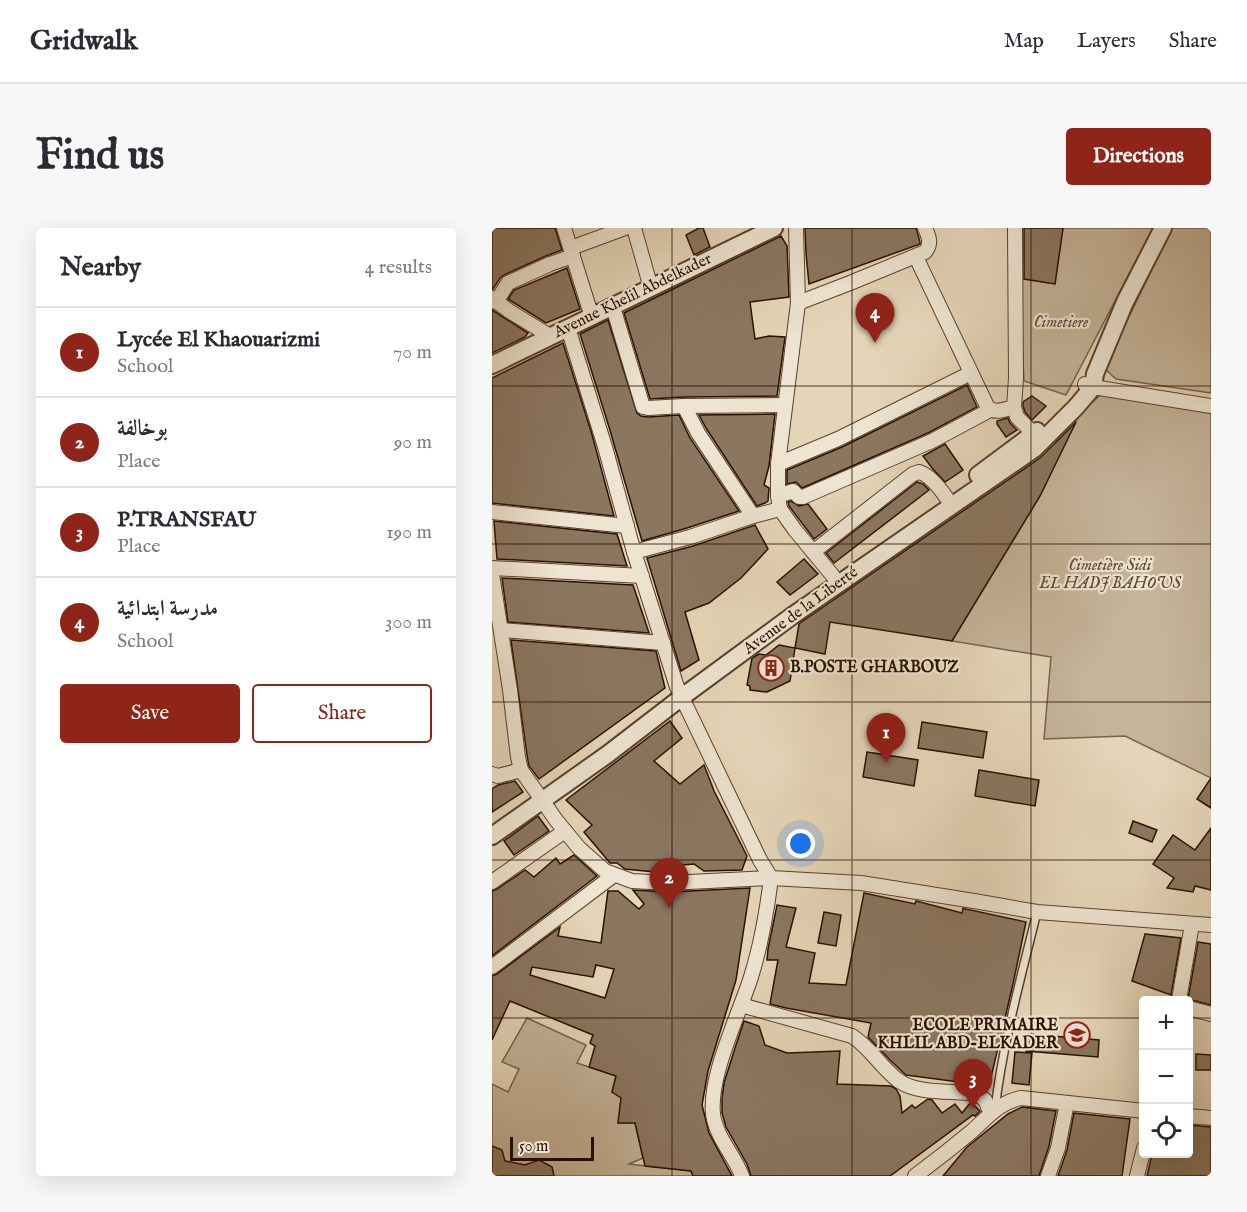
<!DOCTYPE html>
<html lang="en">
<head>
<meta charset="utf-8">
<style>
  body { margin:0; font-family:"IM FELL English",Amiri,serif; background:#f7f7f7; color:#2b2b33 }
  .controls { position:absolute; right:18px; bottom:18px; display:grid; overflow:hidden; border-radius:6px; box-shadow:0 6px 24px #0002 }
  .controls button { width:54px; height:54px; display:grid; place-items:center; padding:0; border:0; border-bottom:2px solid #e1e1e2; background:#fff; color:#2b2b33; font:30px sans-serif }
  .scale { position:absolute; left:18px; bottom:15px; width:84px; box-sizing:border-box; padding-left:6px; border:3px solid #291000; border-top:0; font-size:16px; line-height:21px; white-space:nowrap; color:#291000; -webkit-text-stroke:4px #eee4d1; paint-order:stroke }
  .you { position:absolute; left:309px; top:616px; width:21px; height:21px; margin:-15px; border:4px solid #fff; border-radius:50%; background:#1a73e8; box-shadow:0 0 0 9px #1a73e833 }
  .badge { display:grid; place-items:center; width:39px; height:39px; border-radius:50%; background:#8f2418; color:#fff; font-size:20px; font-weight:700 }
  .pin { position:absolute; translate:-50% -50px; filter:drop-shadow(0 2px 3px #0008) }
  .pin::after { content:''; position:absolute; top:32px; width:21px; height:18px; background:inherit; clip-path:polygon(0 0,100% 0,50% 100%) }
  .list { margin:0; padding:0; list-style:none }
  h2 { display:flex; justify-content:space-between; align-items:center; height:78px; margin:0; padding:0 24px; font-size:26px }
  h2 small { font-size:20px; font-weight:400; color:#7c7c81 }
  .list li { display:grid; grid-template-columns:39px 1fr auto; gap:18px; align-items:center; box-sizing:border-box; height:90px; padding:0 24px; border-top:2px solid #e1e1e2 }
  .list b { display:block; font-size:22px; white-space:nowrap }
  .list p { margin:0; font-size:20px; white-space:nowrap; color:#7c7c81 }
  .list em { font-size:20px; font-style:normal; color:#7c7c81 }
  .actions { display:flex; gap:12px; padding:18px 24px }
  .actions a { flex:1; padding:14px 0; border:2px solid #8f2418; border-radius:6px; text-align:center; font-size:21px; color:#8f2418 }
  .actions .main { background:#8f2418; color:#fff }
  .icon { flex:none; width:33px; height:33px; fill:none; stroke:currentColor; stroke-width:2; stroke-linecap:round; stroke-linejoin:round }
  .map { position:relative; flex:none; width:719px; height:948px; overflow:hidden; border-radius:6px }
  header { display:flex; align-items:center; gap:36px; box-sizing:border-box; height:84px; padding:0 30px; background:#fff; border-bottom:2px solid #e1e1e2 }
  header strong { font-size:28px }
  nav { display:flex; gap:33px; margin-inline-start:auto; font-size:21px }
  .intro { display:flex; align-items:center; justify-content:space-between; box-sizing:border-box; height:144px; padding:0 36px }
  h1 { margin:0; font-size:42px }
  .button { padding:15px 27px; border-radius:6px; background:#8f2418; color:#fff; font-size:21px; font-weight:700 }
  main { display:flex; gap:36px; padding:0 36px }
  aside { flex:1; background:#fff; border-radius:6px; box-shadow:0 6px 24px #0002 }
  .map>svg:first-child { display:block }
  .green { fill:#c5b499; stroke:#77624c; stroke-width:1.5 }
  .building { fill:#8b7660; stroke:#291000; stroke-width:1.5; fill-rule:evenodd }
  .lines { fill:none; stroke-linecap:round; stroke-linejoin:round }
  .service-casing { stroke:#58412e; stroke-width:10 }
  .minor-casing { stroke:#58412e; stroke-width:16 }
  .tertiary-casing { stroke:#58412e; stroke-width:20 }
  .service { stroke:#eee4d1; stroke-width:7 }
  .minor { stroke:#eee4d1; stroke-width:14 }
  .tertiary { stroke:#eee4d1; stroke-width:16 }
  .grid { fill:none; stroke:#291000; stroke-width:1.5; stroke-opacity:0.55 }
  .labels { text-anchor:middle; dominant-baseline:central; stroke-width:4.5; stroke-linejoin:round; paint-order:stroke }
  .street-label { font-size:16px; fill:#291000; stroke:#eee4d1 }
  .park-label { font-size:16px; font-style:italic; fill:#604936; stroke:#eee4d1 }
  .poi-label { font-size:16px; font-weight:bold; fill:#291000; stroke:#eee4d1; text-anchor:start }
</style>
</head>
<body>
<header>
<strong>Gridwalk</strong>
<nav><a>Map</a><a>Layers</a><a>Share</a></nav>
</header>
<div class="intro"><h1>Find us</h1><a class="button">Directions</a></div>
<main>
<aside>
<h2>Nearby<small>4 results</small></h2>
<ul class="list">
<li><span class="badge">1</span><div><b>Lycée El Khaouarizmi</b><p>School</p></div><em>70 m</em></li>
<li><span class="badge">2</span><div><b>بوخالفة</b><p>Place</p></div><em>90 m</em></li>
<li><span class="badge">3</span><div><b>P.TRANSFAU</b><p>Place</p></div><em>190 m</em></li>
<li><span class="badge">4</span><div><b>مدرسة ابتدائية</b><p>School</p></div><em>300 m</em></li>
</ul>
<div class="actions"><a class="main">Save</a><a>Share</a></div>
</aside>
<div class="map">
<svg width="719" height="948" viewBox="0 0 719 948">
  <rect width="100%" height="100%" fill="#e5d5b8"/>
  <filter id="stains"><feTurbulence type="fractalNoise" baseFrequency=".00333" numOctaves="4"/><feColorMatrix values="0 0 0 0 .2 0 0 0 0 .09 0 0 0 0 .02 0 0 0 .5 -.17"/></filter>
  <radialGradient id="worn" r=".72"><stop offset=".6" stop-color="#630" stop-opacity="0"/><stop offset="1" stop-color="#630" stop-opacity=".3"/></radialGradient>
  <!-- green -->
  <g class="green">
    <polygon points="571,0 661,0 574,167 532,153 527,50 563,56"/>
    <polygon points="680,0 719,0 719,165 624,151 612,140"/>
    <polygon points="609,166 719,181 719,550 633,508 552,511 559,429 460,413 548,268 591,179 602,173"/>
    <polygon points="35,790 94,817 85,835 124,848 120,864 129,870 126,895 143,895 151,930 137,936 199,943 201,948 62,948 60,939 47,932 33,937 13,933 0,918 0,856 16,864 27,841 10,834"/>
  </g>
  <!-- building -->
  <g class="building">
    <polygon points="0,0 63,0 70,22 54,28 12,47 8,50 1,61 0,61"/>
    <polygon points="207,0 211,0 218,19 202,27 194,7"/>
    <polygon points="313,0 424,0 428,14 428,16 317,56 314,26"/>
    <polygon points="532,0 571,0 563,56 532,51"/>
    <polygon points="289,8 295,18 297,69 258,74 263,111 277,108 293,109 285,168 192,169 158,171 132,85"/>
    <polygon points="75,40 88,81 54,95 16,71 22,62"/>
    <polygon points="0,82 36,105 33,109 0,125"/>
    <polygon points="116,92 145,185 149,188 156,189 187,187 198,210 247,283 195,300 150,313 117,199 88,106"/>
    <polygon points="71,115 99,203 122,288 0,275 0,150"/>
    <polygon points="475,157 485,179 436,205 310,260 304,254 295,256 295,242 350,219"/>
    <polygon points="540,168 554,178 540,192 533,184 531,178 531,174"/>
    <polygon points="283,186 277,238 272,257 277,260 276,273 273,275 265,278 214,200 207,187"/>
    <polygon points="516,190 518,195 525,202 514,209 505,196 505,193"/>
    <polygon points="584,194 548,268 460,413 338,394 333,426 303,420 307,396 308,395 548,230"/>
    <polygon points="453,216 471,242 453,254 440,240 431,228"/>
    <polygon points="425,254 431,256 437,262 342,335 334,325"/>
    <polygon points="299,273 307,278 316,276 335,301 322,311 297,278 296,274"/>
    <polygon points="2,293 125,306 135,338 5,331"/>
    <polygon points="263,297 276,321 249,350 217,375 193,384 207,432 189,443 155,330 201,318"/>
    <polygon points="312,331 326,346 298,367 285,354"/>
    <polygon points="10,350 141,357 157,405 16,394"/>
    <polygon points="19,412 164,423 173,460 47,551 37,538 35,527"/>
    <polygon points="287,417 303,420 298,453 275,464 258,462 258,458 255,457 260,430 267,426 274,427"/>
    <polygon points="178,493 190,510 162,533 188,556 212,537 222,563 255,628 250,642 212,643 202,636 177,638 163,644 133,641 125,635 118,635 92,604 100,597 74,572"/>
    <polygon points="430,494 495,504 491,530 426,520"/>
    <polygon points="375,524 426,532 422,558 371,549"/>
    <polygon points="487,542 547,552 543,578 483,568"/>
    <polygon points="719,550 719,580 705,571"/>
    <polygon points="23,553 31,564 0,584 0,561 6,557"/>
    <polygon points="46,588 57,603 22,627 12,613"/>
    <polygon points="641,593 665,602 660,614 637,605"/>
    <polygon points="719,600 719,662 703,658 701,664 675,660 682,650 661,636 681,607 703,622"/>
    <polygon points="82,627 105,648 0,728 0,663 5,661 33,642 42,649 64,630 68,636"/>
    <path d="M258 660 244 752 216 843 210 877 217 905 240 948H201L199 943 153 938 143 895H126L129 870 120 864 124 848 97 839 103 818 98 815 101 807 18 773 0 812V748L5 746 68 699 66 708 109 715 116 663H126L147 681 152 676 141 662 177 664ZM104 737 122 741 113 770 38 747 40 739 101 749Z"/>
    <polygon points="372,665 423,676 424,673 470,685 471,680 474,681 534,694 521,756 497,858 414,847 398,832 376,809 379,795 294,780 278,776 286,732 275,732 276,721 285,677 304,680 294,719 323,725 317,755 354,757"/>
    <polygon points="332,684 349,687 344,718 326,715"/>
    <polygon points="653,706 689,710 679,767 640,753"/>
    <polygon points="706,714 719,716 719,777 696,771"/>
    <polygon points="252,793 267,798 273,817 295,825 348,823 345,856 399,858 404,861 408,868 410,885 420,877 423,880 436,871 440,872 450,885 463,876 470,885 479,874 488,883 483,888 481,887 398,948 259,948 255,936 234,899 230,885 230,871 232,855 243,820"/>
    <polygon points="536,806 607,812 606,829 534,823"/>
    <polygon points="523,824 540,825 537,857 520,855"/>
    <polygon points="704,826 719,827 719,842 704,842"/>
    <polygon points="530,879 564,883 557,918 547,948 451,948 475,919 516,886"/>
    <polygon points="582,885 638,891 630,948 566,948 575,922"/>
    <polygon points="696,897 719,899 719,948 655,948 660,926 696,926"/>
    <polygon points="0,918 10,922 13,933 33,937 47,932 60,939 62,948 0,948"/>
  </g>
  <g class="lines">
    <!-- service casing -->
    <g class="service-casing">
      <path id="service" d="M503 881C511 814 529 749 545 684"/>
    </g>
    <!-- minor casing -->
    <g class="minor-casing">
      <g id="minor">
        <polyline points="72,0 100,89"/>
        <polyline points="142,0 159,60"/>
        <polyline points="304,0 306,75 286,236 286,268 288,281 303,302 341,348"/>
        <polyline points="523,0 524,150 522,179 525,189 542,206"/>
        <polyline points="79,20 133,0"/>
        <path d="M424 29 495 178C502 187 513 181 522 179"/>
        <polyline points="0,70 17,83 58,108"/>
        <polyline points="4,74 16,55 58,36 81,28"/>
        <path d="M306 75 358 55 433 24C440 16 437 9 433 0"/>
        <polyline points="121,79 151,179 156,180 192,178 293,177"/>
        <path d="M76 100 113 219 142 324 185 459 268 632 279 650C275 683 269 717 259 749 247 787 217 847 221 886 224 909 242 927 250 948"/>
        <polyline points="593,156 601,159 719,178"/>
        <polyline points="192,178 206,205 261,288 288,281"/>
        <polyline points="286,236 346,211 479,145"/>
        <polyline points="286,268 301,263 307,269 311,269 440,213 498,182"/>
        <polyline points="0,284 135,298"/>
        <polyline points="142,324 198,309 261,288"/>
        <path d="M321 324 421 246 427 244C439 247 453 267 460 278"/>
        <polyline points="0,340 150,348"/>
        <polyline points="0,346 18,462 26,529 29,542 64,592 87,620 113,643 140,653 177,655 279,650 369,655 482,673 545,684 719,697"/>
        <polyline points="9,402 171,415"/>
        <polyline points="0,546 6,548 29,542"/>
        <polyline points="0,654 73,603"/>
        <polyline points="0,739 122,647"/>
        <polyline points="687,772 700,696"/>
        <path d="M249 777 360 808C379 820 389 840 407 853 427 867 462 862 485 866L493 872 499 885"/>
        <polyline points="696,780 719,786"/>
        <polyline points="696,888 719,890"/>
        <path d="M423 948C442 934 461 919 479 904 495 890 507 874 529 870L652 883"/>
        <polyline points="556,948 566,920 575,875"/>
        <polyline points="645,948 652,920"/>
      </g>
    </g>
    <!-- tertiary casing -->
    <g class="tertiary-casing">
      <g id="tertiary">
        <polyline points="0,137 282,0"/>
        <polyline points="486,247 545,203"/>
        <polyline points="0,608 116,526 190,469 300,388 542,221 584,179 601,159 603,146 633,74 671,0"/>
      </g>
    </g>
    <!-- service -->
    <use href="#service" class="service"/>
    <!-- minor -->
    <use href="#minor" class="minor"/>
    <!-- tertiary -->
    <use href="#tertiary" class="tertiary"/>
  </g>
  <!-- grid -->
  <path class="grid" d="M180 0V948M360 0V948M539 0V948M0 158H719M0 316H719M0 474H719M0 632H719M0 790H652M696 790H719"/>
  <!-- icons -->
  <defs>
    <g id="building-ring" transform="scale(1.35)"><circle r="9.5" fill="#eee4d1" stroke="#8f2418" stroke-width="1.5"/><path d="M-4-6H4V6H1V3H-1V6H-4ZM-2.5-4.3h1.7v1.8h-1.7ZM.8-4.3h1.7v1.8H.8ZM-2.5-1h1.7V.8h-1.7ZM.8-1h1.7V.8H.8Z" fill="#8f2418"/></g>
    <g id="school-ring" transform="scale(1.35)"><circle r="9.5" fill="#eee4d1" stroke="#8f2418" stroke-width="1.5"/><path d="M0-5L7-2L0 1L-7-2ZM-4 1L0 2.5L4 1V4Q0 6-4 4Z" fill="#8f2418"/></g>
  </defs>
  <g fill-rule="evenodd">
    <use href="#building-ring" x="279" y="440"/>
    <use href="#school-ring" x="585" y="807"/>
  </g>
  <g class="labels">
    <!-- street labels -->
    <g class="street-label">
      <text transform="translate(141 68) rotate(-26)">Avenue Khelil Abdelkader</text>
      <text transform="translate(309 383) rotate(-36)">Avenue de la Liberté</text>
    </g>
    <!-- park labels -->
    <g class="park-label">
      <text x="569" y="95">Cimetiere</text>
      <text x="618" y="338">Cimetière Sidi<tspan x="618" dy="18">EL HADJ BAHOUS</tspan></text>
    </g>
    <!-- poi labels -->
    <g class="poi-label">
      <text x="298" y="440">B.POSTE GHARBOUZ</text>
      <text x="566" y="798" text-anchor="end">ECOLE PRIMAIRE<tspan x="566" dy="18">KHLIL ABD-ELKADER</tspan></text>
    </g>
  </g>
  <rect width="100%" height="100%" filter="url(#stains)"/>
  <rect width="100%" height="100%" fill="url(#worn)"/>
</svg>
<div class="controls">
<button>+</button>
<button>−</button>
<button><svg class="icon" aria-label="locate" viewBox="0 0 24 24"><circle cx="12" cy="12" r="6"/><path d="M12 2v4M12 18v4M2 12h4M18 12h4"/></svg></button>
</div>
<div class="scale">50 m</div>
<div class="you"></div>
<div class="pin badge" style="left:394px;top:535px">1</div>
<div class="pin badge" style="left:177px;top:680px">2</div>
<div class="pin badge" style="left:481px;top:881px">3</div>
<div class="pin badge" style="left:383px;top:115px">4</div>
</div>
</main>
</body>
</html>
